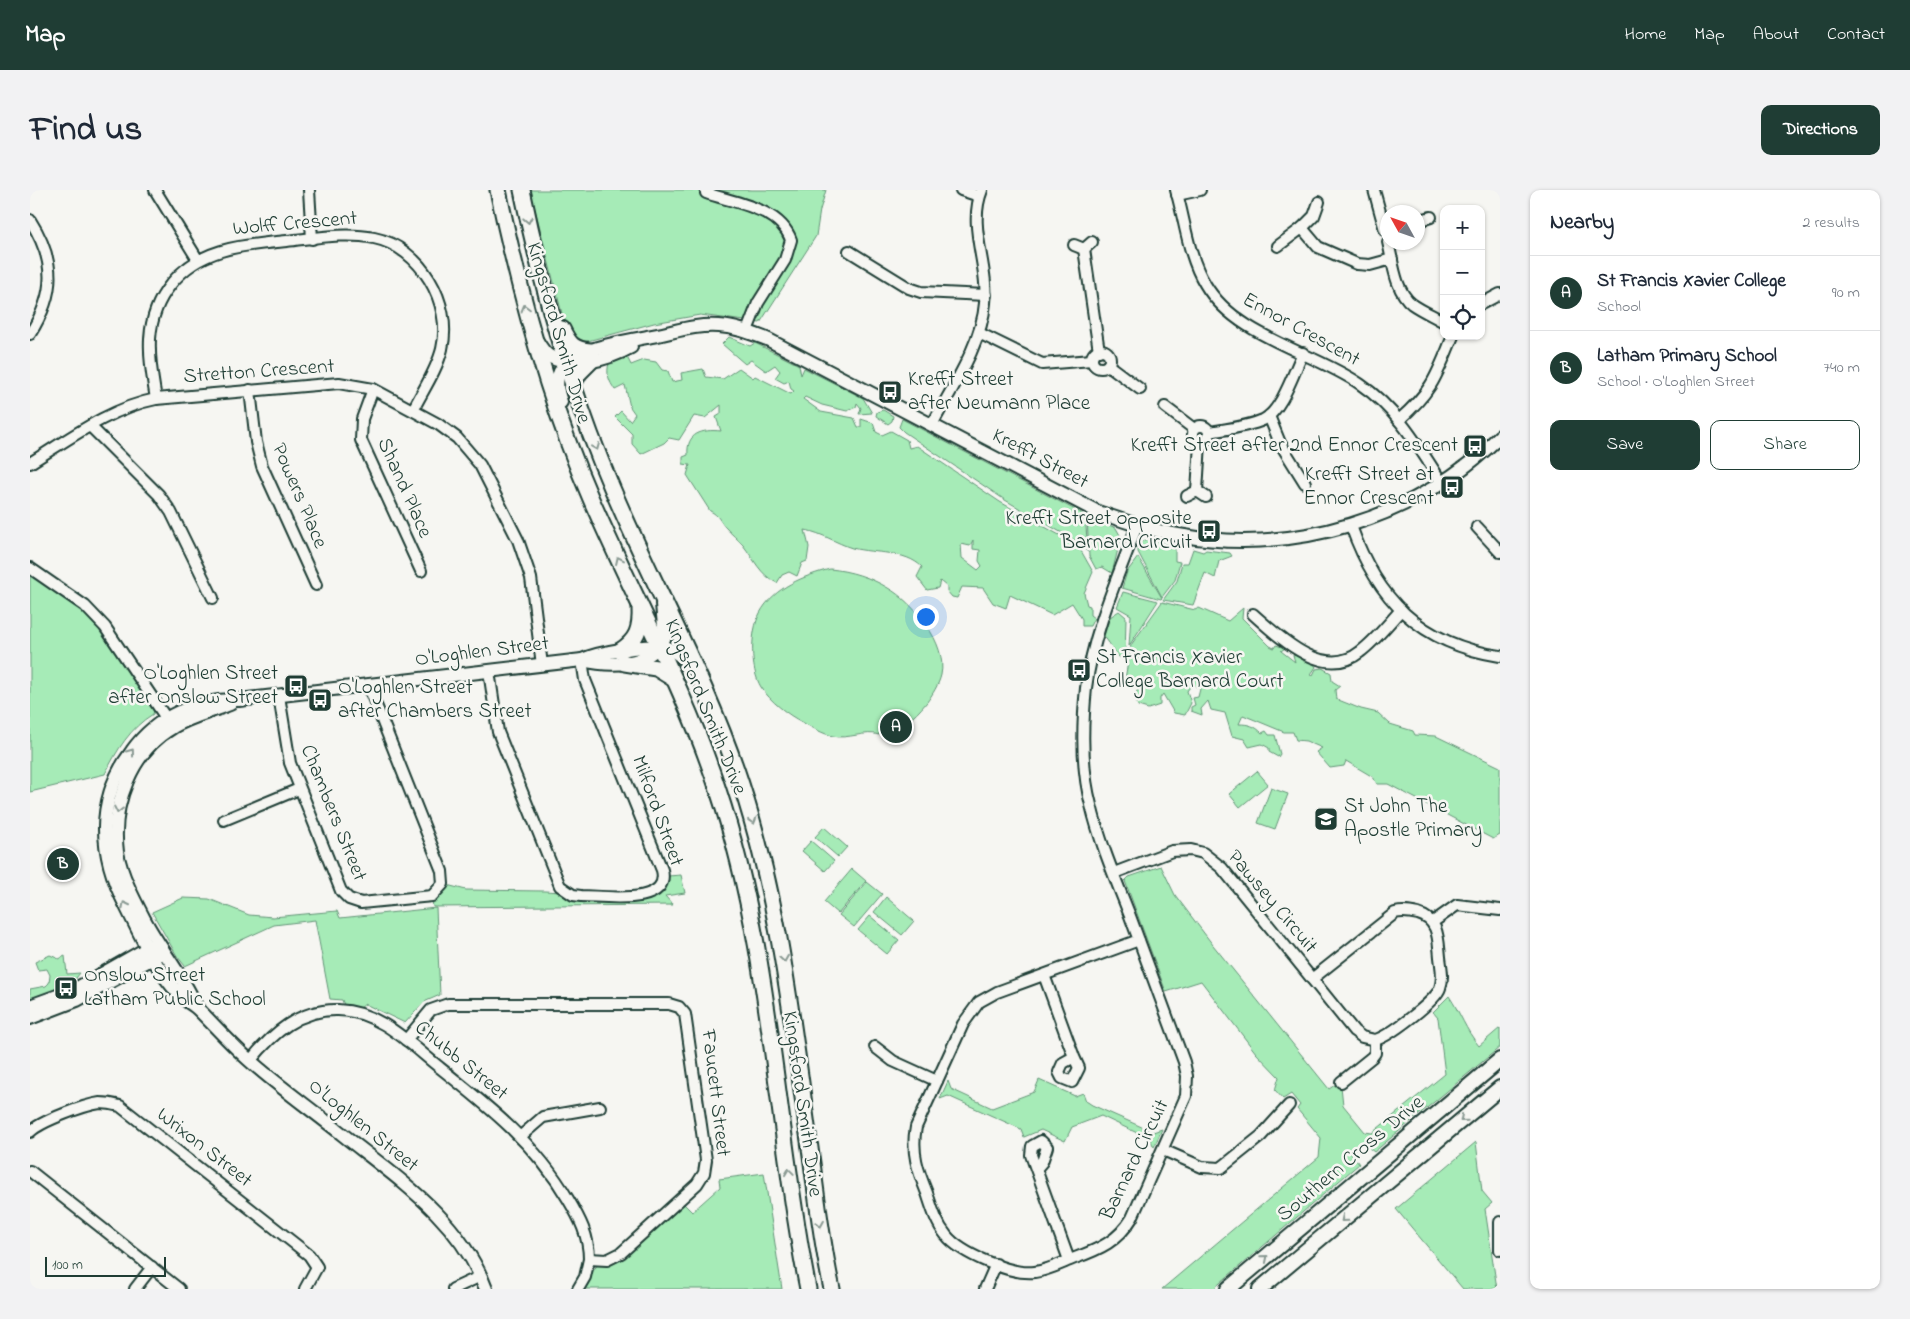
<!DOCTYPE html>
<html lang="en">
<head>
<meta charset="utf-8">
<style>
  body { margin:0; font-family:"Indie Flower",sans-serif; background:#f2f2f3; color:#1f2937 }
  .controls { position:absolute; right:15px; top:15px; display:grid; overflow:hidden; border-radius:10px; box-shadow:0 1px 4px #0004 }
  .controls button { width:45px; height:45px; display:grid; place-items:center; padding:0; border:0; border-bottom:1px solid #e0e1e3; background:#fff; color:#1f2937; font:25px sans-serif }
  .compass { position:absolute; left:1350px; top:15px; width:45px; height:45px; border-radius:50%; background:#fff; box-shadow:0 1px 4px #0004; rotate:310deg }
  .scale { position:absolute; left:15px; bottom:12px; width:121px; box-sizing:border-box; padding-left:5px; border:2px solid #1f3d34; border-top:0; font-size:14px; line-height:18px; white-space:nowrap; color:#1f3d34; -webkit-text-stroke:4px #f6f6f2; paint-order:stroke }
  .you { position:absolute; left:895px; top:426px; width:18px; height:18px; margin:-12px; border:4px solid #fff; border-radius:50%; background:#1a73e8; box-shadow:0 0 0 8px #1a73e833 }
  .badge { display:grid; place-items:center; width:32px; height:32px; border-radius:50%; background:#1f3d34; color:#fff; font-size:16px; font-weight:700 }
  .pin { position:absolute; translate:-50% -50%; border:2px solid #fff; box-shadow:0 1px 5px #0006 }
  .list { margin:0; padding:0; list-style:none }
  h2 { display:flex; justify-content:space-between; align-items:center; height:65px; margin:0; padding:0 20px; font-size:21px }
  h2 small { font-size:16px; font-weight:400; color:#747a83 }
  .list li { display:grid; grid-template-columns:32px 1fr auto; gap:15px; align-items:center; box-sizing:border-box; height:75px; padding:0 20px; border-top:1px solid #e0e1e3 }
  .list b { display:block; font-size:19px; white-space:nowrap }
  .list p { margin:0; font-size:16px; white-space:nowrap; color:#747a83 }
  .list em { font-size:16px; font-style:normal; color:#747a83 }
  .actions { display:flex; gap:10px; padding:15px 20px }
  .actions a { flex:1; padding:11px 0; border:1px solid #1f3d34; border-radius:10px; text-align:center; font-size:18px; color:#1f3d34 }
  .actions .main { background:#1f3d34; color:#fff }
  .icon { flex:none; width:28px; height:28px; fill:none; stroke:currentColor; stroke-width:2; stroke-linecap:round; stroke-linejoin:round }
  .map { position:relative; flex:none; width:1470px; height:1099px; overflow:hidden; border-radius:10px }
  header { display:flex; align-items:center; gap:30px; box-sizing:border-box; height:70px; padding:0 25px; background:#1f3d34; color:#fff }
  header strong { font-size:24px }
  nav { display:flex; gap:28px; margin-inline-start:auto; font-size:18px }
  .intro { display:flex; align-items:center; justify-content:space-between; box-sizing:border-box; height:120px; padding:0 30px }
  h1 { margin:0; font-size:35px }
  .button { padding:12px 22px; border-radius:10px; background:#1f3d34; color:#fff; font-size:18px; font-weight:700 }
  main { display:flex; gap:30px; padding:0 30px }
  aside { flex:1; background:#fff; border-radius:10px; box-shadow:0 1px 4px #0004 }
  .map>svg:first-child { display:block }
  .green { fill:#a6ebb7; stroke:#629476; fill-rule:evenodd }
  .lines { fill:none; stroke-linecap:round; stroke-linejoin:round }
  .minor-casing { stroke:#1f3d34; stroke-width:14 }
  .tertiary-casing { stroke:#1f3d34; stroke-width:16 }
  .secondary-casing { stroke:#1f3d34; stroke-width:18 }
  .primary-casing { stroke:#1f3d34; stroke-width:19 }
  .minor { stroke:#f6f6f2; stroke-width:10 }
  .tertiary { stroke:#f6f6f2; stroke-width:12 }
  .secondary { stroke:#f6f6f2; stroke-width:14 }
  .primary { stroke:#f6f6f2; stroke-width:15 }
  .oneway { stroke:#8a9a93 }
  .labels { text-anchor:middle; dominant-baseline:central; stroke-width:5; stroke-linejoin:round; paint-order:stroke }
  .street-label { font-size:21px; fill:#1f3d34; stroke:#f6f6f2 }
  .poi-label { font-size:21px; fill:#1f3d34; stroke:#f6f6f2; text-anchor:start }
</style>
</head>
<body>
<header>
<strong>Map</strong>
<nav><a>Home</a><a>Map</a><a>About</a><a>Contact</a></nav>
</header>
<div class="intro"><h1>Find us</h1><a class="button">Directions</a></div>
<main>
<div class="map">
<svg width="1470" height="1099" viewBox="0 0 1470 1099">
  <rect width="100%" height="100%" fill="#f6f6f2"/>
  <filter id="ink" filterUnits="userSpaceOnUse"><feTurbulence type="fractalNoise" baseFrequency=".02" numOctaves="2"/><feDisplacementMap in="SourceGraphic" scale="10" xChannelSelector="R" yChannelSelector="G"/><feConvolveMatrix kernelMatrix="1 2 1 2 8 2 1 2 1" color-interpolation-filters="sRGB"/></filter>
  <g filter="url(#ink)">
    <!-- green -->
    <g class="green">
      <polygon points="500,0 796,0 790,20 786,46 730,133 670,125 624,133 550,153 536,139"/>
      <path d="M699 147 720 156 725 153 769 175 771 185 774 178 833 208 842 223 829 224 831 218 827 213 826 217 817 221 792 215 775 207 773 209 791 222 824 228 828 237H831V229L843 233 846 242 852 245 861 241 877 250 879 258 887 256 970 312 1040 351 1050 359 1063 382 1054 403 1057 415 1060 416V425L1064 428 1060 436H1052V429L1042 413 1022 425 980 405 976 418 963 413 953 398 932 397 927 408 922 407 917 401V397L910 391 908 398 897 400 887 387 892 377C875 360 845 364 822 358 806 353 792 343 775 340L779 357 777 371 772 373 767 386 759 382 752 385 747 393C730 385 724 369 713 355 708 349 701 344 696 338 690 332 689 325 680 321L657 285 660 275 653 274V267L658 265C656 243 672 239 691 241L686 227 691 224V215L675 228 664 226 649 250 639 248 634 253 611 264 602 254V244L585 227 591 221 600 231 605 224 600 217 595 195 585 200C579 191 576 184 579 173L597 167 601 175 614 170 626 172 632 180 638 181 642 192 652 190 651 183 673 179 676 187 693 189 709 178 723 188 725 186 761 204 764 201 761 199 759 191 754 193 745 188 750 181 745 175 736 181 721 170 715 174 692 154ZM943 350V359L950 360 949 371 952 376 948 380 932 368 931 354 940 356Z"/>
      <polygon points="853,220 863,226 862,231 858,234 846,226 847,222"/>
      <polygon points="872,229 1055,325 1058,362 1046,351 975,310 874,242 869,237"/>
      <polygon points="1057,326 1086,338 1091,347 1082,383 1072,377 1066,379 1059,366"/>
      <polygon points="1118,349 1145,356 1145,371 1150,372 1145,390 1132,407 1108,362 1108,353"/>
      <polygon points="1163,359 1173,362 1176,360 1200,363 1202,366 1189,371 1185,388 1175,383 1163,415 1133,410 1147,391 1152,373 1158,373"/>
      <polygon points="1108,367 1132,408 1131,409 1092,398 1097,382"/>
      <path d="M800 379C820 381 840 387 858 398 883 412 918 454 911 485 909 494 902 505 897 512 882 530 873 537 850 543L849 545C836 540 817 550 803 546 793 544 781 537 772 532 758 525 740 511 731 497 720 479 720 442 730 423 744 397 774 386 800 379Z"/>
      <path d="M0 381 58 425 74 445 124 521 123 524C100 538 87 560 75 584L0 602Z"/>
      <polygon points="1093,402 1128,411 1099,456 1101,425 1087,417"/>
      <path d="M1132 412 1165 420 1169 418 1198 431 1213 418 1212 428 1240 456 1244 458 1246 455 1255 458 1251 461 1265 472 1263 465 1274 468V472L1281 470 1286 477 1281 484 1283 485 1286 479 1292 478 1301 483 1302 491 1310 496 1305 500 1306 509 1331 519 1348 523 1360 534 1383 541 1385 545 1406 546 1470 577V645L1463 649 1358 594H1347L1343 587 1316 571 1314 576 1300 578 1286 562 1292 558 1276 551 1266 550 1263 542H1254L1213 525 1209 534C1219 534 1225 536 1232 543L1236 541 1239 545H1245L1250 564 1248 567 1239 562V558L1232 554 1219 557 1214 549 1202 546 1195 523 1181 520 1178 511 1171 519 1172 525 1161 521V517L1165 515 1163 508 1168 507 1170 499 1162 494 1157 501 1161 513 1155 525 1144 523 1133 504 1130 508V515L1118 519 1108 516 1105 506 1108 499 1095 489 1101 455Z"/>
      <polygon points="1089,421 1096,427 1095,470 1089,467 1074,446 1080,427"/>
      <polygon points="1227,581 1238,594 1210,617 1199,604"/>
      <polygon points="1241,598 1258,604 1245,639 1228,633"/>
      <polygon points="794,637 817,657 808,667 785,647"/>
      <polygon points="781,651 804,671 795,681 772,661"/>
      <path d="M1131 676 1145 705 1183 755 1299 899 1308 893 1311 896 1313 915 1335 942 1342 943 1415 884 1408 828 1403 822 1419 806C1431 824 1435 839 1449 856L1470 838V857L1344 962 1333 953 1321 963 1329 974 1183 1099H1132L1289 967 1291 948 1267 919 1270 915 1261 904 1253 909 1245 900 1249 887 1226 863 1171 791 1136 802 1095 691 1099 687Z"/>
      <polygon points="822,679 836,691 808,724 794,712"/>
      <polygon points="651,685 655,703 635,706 643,715 403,717 402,710 413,694 436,700 515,701 612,707 629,703 637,693 638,686"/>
      <polygon points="837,692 852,704 824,737 809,725"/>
      <polygon points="856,707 884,731 872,745 844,722"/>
      <polygon points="153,708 179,709 219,725 243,727 307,721 310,728 406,718 410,805 394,812 375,833 335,814 330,818 314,815 312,810 300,809 285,730 244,735 155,776 147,766 122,722"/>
      <polygon points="840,726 869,750 857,764 828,740"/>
      <polygon points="20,765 29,769 35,766 37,784 50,783 39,797 0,811 0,799 16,796 19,793 20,785 17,779 8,780 5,772"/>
      <polygon points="1009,890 1045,906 1053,903 1056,911 1062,915 1123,942 1132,939 1124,957 1120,949 1071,926 1042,937 1035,951 1011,940 994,947 991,939 918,906 910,909 918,891 921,899 962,918 1004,902"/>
      <polygon points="1446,952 1452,1001 1462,1013 1455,1019 1467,1099 1433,1099 1366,1019"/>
      <polygon points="734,983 752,1099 550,1099 568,1074 652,1012 662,1022 690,997 689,989"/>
    </g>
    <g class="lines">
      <!-- minor casing -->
      <g class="minor-casing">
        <g id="minor">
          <polyline points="125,0 168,70"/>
          <polyline points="279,0 282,49"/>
          <polyline points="931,0 949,6"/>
          <path d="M1146 0C1155 31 1158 66 1175 94 1206 147 1282 161 1330 194 1367 219 1389 257 1412 293"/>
          <polyline points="1344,0 1355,40"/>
          <path d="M676 3C705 13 750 18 761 50L755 70 728 113 717 141"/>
          <polyline points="1147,5 1170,0"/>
          <path d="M0 30C26 71 26 103 0 144"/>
          <polyline points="1388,31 1401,27"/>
          <polyline points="1272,38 1284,26 1289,12"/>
          <path d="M1358 52C1363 72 1365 101 1382 114 1392 121 1404 126 1414 132"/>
          <polyline points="1044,55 1054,59 1062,52"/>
          <polyline points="1248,56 1272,38 1288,57 1327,74 1340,75 1362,69"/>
          <polyline points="1054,59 1069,161"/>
          <polyline points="819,61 879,98 891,102 956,105"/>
          <polyline points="1451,114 1470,104"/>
          <polyline points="949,143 1012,174 1062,170"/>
          <circle cx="1071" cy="169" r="9"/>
          <polyline points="1078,175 1110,199"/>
          <polyline points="343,199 332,229 331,250 391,381"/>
          <polyline points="220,200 226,252 232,276 286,395"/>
          <path d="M126 209C119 167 112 130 141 94 170 57 215 55 257 51 285 48 316 42 344 48 390 57 423 113 412 159 407 180 393 200 383 220"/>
          <polyline points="1135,217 1164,239"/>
          <polyline points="1239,226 1250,253 1275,293"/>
          <path d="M1369 230C1403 200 1406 187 1423 146"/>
          <path d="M902 235C921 199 952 154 955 113 959 75 937 37 952 0"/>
          <circle cx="1171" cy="244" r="8"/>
          <polyline points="60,236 129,305 141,322 183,408"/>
          <path d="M1179 242C1197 239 1217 237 1233 230 1252 221 1264 181 1273 163"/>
          <path d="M0 273C39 249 80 218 126 209L309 193 343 199 408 234 427 248 450 275 488 350 501 388 512 475"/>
          <polyline points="1167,301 1170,253"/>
          <polyline points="1157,306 1167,301 1176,307"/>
          <path d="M1107 336C1087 389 1063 442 1056 498 1052 537 1051 578 1061 615 1070 653 1086 690 1100 726 1118 775 1136 823 1154 872L1157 886 1156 906 1102 1028C1088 1051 1070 1059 1045 1068 1032 1073 1019 1080 1005 1082 981 1085 931 1064 916 1045 906 1033 902 1018 897 1003 888 981 881 962 886 937L933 834 949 812 967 802 1109 750"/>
          <path d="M1321 336C1347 409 1390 454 1470 466"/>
          <polyline points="1447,337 1470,362"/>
          <polyline points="0,378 55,416 75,437 140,534"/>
          <path d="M1223 424C1249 447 1294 491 1330 462 1345 451 1358 434 1371 420"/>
          <path d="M459 481 468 542 530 696 543 705 551 706C574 706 641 717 632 680L555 490 552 470"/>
          <polyline points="249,506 260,573 311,701 319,709 331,713 402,706 413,694 412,681 338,495"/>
          <polyline points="194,630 269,599"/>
          <polyline points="1084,683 1142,661 1161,660 1173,663 1192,678 1282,789"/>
          <polyline points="1403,732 1427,715 1470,720"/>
          <polyline points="1014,785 1044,867 1033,873 1029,882 1032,888 1042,892 1049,878 1044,867"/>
          <polyline points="376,850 401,820 418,814 639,814 649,817 655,824 676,970 674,983 667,994 591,1063 577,1070 559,1069 555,1087 548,1099"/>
          <polyline points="845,857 863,871 907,891"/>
          <path d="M220 871C243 843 269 819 308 820 349 821 379 853 409 877 458 916 506 954 538 1009 550 1029 559 1046 559 1069"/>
          <path d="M1311 892 1342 867 1345 863V850C1358 847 1406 811 1410 798 1414 788 1411 777 1410 767 1408 748 1409 730 1388 724 1379 722 1373 721 1365 723L1282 789 1324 841 1332 847 1345 850"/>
          <path d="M0 942C11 931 55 915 70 913 77 913 83 914 90 916L279 1065 287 1077 275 1099"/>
          <polyline points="491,946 513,927 570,917"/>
          <polyline points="1133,960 1172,977 1191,978 1231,946 1259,915"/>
          <polyline points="1006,979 1012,972 1017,957 1011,951 1002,956 1001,965 1006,979 1039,1070"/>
          <polyline points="0,981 149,1099"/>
          <polyline points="1470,1032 1470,1060"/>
          <polyline points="105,1099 122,1077"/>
          <polyline points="423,1099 451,1086"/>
          <polyline points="955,1099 966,1074"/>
        </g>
      </g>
      <!-- tertiary casing -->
      <g class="tertiary-casing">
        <g id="tertiary">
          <path d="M507 151C510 156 514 163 519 166 542 180 579 169 601 157"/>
          <path d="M531 212C526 198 524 184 537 173 555 157 594 152 617 147 642 143 663 134 689 136 706 137 721 143 737 149L1068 322C1094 331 1120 340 1148 345 1264 366 1386 329 1470 246"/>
          <path d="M552 470C582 477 619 477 635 447L632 414"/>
          <path d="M165 814C152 784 129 758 114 729 103 708 91 685 87 662 81 615 101 561 143 537 161 526 181 522 200 514"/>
          <polyline points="0,816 44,800 125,754"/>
          <polyline points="0,828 47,810 130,764"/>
          <path d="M456 1099C430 1029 368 989 312 944 281 919 248 896 218 869 201 854 185 836 169 820 163 814 155 811 149 804 126 780 111 746 96 716 69 664 65 610 102 561 127 526 167 509 209 510L552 470C568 463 619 453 636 458 647 460 656 471 665 479"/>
        </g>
      </g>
      <!-- secondary casing -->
      <g class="secondary-casing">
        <g id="secondary">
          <polyline points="1198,1099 1470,870"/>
          <polyline points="1230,1099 1470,898"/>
        </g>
      </g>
      <!-- primary casing -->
      <g class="primary-casing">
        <g id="primary">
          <path d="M468 0C490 106 518 210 561 309 603 406 655 499 688 600 742 762 745 933 778 1099"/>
          <path d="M492 0C513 102 541 203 582 298 624 397 678 492 711 594 749 710 762 830 779 951 786 1000 791 1050 802 1099"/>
          <path d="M532 139C539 154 543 159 560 161"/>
          <polyline points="543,195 549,183 561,171"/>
          <path d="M590 461C607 450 611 439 610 418"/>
          <polyline points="595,473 626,478 644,489"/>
        </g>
      </g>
      <!-- minor -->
      <use href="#minor" class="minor"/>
      <!-- tertiary -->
      <use href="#tertiary" class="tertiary"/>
      <!-- secondary -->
      <use href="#secondary" class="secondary"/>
      <!-- primary -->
      <use href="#primary" class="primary"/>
    </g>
    <!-- one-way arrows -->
    <defs><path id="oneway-chevron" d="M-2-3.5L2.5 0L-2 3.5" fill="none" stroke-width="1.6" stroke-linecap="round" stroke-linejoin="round" transform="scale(1.25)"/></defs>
    <g class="oneway">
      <use href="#oneway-chevron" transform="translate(498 30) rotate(79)"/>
      <use href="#oneway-chevron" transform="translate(495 118) rotate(-105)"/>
      <use href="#oneway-chevron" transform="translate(566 257) rotate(68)"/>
      <use href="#oneway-chevron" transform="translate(589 370) rotate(-115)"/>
      <use href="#oneway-chevron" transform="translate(101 562) rotate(-54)"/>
      <use href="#oneway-chevron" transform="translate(88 620) rotate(102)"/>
      <use href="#oneway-chevron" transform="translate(723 631) rotate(73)"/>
      <use href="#oneway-chevron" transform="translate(95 715) rotate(-117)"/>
      <use href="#oneway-chevron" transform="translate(754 769) rotate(81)"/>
      <use href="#oneway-chevron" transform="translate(1433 929) rotate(140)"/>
      <use href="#oneway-chevron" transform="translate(759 982) rotate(-98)"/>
      <use href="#oneway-chevron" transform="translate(1314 1029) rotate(140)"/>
      <use href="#oneway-chevron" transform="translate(790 1034) rotate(81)"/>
      <use href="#oneway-chevron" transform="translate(1235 1068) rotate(-40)"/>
    </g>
  </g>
  <!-- icons -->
  <defs>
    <g id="bus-square" transform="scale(1.25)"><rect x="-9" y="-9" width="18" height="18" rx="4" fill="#1f3d34" stroke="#f6f6f2"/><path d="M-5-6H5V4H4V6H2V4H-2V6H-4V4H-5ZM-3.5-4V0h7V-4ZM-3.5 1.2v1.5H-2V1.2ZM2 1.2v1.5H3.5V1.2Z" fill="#fff"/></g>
    <g id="school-square" transform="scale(1.25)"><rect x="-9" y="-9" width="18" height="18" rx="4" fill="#1f3d34" stroke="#f6f6f2"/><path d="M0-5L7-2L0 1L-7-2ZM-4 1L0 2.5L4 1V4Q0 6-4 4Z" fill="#fff"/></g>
  </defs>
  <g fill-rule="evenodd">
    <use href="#bus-square" x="860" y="202"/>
    <use href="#bus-square" x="1445" y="256"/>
    <use href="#bus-square" x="1422" y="297"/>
    <use href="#bus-square" x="1179" y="341"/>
    <use href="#bus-square" x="1049" y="480"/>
    <use href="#bus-square" x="266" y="496"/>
    <use href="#bus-square" x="290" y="510"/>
    <use href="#school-square" x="1296" y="629"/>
    <use href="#bus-square" x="36" y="798"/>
  </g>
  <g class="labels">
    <!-- street labels -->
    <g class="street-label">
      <text transform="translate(265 34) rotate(-5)">Wolff Crescent</text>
      <text transform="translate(1271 140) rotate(29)">Ennor Crescent</text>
      <text transform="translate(528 143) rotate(74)">Kingsford Smith Drive</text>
      <text transform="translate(229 182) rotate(-4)">Stretton Crescent</text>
      <text transform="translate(1010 269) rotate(28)">Krefft Street</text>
      <text transform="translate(374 298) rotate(66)">Shand Place</text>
      <text transform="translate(269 306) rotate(67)">Powers Place</text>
      <text transform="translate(452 462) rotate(-7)">O'Loghlen Street</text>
      <text transform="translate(675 517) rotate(68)">Kingsford Smith Drive</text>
      <text transform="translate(627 621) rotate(70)">Milford Street</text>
      <text transform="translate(303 623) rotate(68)">Chambers Street</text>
      <text transform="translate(1242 712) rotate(50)">Pawsey Circuit</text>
      <text transform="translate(431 871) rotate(39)">Chubb Street</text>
      <text transform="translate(685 903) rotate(83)">Faucett Street</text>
      <text transform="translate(772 914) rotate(82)">Kingsford Smith Drive</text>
      <text transform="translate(333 936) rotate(39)">O'Loghlen Street</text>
      <text transform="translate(174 958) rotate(38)">Wrixon Street</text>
      <text transform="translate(1321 969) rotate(-40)">Southern Cross Drive</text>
      <text transform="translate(1105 970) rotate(-64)">Barnard Circuit</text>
    </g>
    <!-- poi labels -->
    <g class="poi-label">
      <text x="878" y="190">Krefft Street<tspan x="878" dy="24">after Neumann Place</tspan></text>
      <text x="1428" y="256" text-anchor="end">Krefft Street after 2nd Ennor Crescent</text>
      <text x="1404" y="285" text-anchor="end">Krefft Street at<tspan x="1404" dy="24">Ennor Crescent</tspan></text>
      <text x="1162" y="329" text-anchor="end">Krefft Street opposite<tspan x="1162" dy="24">Barnard Circuit</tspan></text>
      <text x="1066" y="468">St Francis Xavier<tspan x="1066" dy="24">College Barnard Court</tspan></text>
      <text x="248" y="484" text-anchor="end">O'Loghlen Street<tspan x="248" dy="24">after Onslow Street</tspan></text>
      <text x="308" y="498">O'Loghlen Street<tspan x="308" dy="24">after Chambers Street</tspan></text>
      <text x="1314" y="617">St John The<tspan x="1314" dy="24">Apostle Primary</tspan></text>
      <text x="54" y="786">Onslow Street<tspan x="54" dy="24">Latham Public School</tspan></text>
    </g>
  </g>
</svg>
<div class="controls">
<button>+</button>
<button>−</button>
<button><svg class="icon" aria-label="locate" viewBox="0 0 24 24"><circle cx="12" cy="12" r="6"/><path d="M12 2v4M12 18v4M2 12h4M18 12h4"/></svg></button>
</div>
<svg class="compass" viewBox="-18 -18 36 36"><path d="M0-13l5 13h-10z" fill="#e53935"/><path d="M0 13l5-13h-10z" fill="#747a83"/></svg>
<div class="scale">100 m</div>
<div class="you"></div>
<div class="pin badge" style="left:866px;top:537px">A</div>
<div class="pin badge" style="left:33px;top:674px">B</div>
</div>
<aside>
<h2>Nearby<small>2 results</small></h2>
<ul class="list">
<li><span class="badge">A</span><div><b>St Francis Xavier College</b><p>School</p></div><em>90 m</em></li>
<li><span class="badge">B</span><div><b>Latham Primary School</b><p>School · O'Loghlen Street</p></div><em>740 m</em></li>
</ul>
<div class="actions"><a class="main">Save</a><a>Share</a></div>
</aside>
</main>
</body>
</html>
